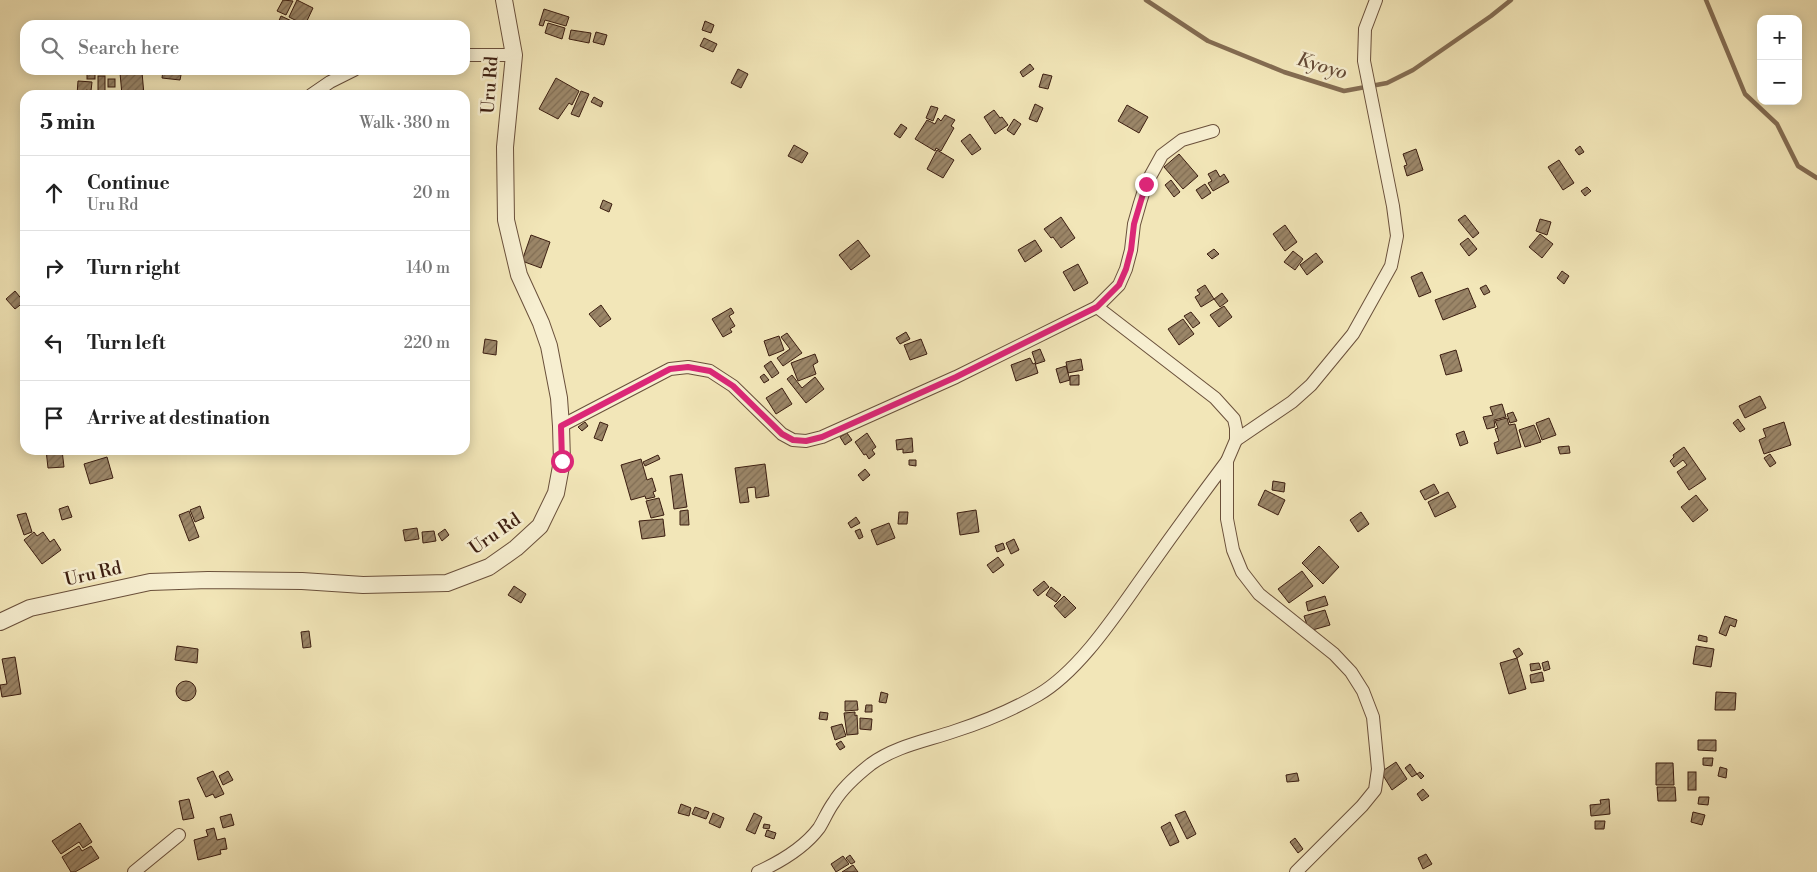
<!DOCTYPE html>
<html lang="en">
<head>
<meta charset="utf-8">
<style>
  body { margin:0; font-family:"Libre Bodoni",serif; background:#f2f2f2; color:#222 }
  .controls { position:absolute; right:15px; top:15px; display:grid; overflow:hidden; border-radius:10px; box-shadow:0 2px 12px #0003 }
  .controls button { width:45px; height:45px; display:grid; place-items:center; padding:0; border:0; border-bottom:1px solid #e0e0e0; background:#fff; color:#222; font:25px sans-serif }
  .stop { position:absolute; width:15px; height:15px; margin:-11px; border:4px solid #db2777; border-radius:50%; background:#fff }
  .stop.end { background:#db2777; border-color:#fff; box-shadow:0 1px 5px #0008 }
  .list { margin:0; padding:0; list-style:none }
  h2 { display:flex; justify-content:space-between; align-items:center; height:65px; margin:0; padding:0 20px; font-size:21px }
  h2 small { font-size:16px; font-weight:400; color:#767676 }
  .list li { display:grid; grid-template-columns:32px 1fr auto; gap:15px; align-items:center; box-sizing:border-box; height:75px; padding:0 20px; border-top:1px solid #e0e0e0 }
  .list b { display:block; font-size:19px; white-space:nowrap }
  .list p { margin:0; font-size:16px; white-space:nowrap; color:#767676 }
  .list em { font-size:16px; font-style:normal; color:#767676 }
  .icon { flex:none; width:28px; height:28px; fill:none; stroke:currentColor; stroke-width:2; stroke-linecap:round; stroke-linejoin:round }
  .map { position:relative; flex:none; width:1817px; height:872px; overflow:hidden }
  .search { position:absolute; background:#fff; box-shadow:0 2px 12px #0003; left:20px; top:20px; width:450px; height:55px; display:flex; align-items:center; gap:12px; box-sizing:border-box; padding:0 18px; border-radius:15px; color:#767676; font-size:19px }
  .panel { position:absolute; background:#fff; box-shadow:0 2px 12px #0003; left:20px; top:90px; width:450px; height:365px; border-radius:15px }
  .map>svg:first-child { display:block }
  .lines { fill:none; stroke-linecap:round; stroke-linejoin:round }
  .stream { stroke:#846d53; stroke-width:4.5 }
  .building { fill:url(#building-hatch); stroke:#3c1e11 }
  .minor-casing { stroke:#6a503b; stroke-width:14 }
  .tertiary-casing { stroke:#6a503b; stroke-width:18 }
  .minor { stroke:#f7efd1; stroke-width:12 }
  .tertiary { stroke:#f7efd1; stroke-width:16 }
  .route { stroke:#db2777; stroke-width:6 }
  .labels { text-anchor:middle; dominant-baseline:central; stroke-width:5; stroke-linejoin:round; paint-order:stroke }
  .street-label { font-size:18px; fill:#3c1e11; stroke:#f7efd1 }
  .water-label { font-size:19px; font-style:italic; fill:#664c38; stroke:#f7efd1 }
</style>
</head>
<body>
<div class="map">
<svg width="1817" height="872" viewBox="0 0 1817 872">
  <defs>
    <pattern id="building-hatch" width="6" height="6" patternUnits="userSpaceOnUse" patternTransform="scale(1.25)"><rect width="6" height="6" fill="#9b8668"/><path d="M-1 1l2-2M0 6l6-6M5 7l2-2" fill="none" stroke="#806d54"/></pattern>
  </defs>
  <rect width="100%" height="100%" fill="#f2e6b8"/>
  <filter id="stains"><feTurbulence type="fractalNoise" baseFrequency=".004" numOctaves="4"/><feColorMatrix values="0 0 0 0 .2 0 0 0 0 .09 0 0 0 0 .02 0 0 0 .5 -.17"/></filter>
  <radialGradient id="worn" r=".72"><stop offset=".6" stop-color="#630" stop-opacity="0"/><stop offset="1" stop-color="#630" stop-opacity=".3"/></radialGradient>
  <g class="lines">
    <!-- stream -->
    <g class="stream">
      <polyline points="1146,0 1208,41 1284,72 1344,91 1387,83 1413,70 1491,16 1511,0"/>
      <polyline points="1706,0 1745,94 1777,124 1798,166 1817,178"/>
    </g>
  </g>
  <!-- building -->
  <g class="building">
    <polygon points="283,0 293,1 286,15 277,11"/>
    <polygon points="297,0 313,8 305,25 289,17"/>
    <polygon points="544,9 569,17 566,26 545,20 543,26 539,25"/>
    <polygon points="281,16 296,23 295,25 277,25"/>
    <polygon points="166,21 183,24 183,25 166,25"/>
    <polygon points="705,21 714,25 711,33 702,30"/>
    <polygon points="548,23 565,28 562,39 545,33"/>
    <polygon points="571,30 591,33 589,43 569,39"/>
    <polygon points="596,32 607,35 604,45 593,42"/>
    <polygon points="704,38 717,44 713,52 700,46"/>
    <polygon points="1030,64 1034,69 1023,77 1020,72"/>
    <polygon points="738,69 748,74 741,88 731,83"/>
    <polygon points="163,70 182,70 180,80 162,78"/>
    <polygon points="142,72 144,95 122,95 120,73"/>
    <rect x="87" y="74" width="8" height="5"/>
    <polygon points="1043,74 1052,76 1048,89 1039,87"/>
    <rect x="98" y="76" width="7" height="17"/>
    <polygon points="556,78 579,91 572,105 569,103 558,119 539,109"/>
    <rect x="108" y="79" width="7" height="8"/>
    <polygon points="78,81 92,82 91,91 86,90 86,95 77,95"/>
    <polygon points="581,91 589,94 579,117 571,114"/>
    <polygon points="594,97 603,102 601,107 591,102"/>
    <polygon points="1035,104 1043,108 1037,122 1029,119"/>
    <polygon points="1127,105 1148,117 1139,133 1118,121"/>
    <polygon points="931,106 938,108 933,121 926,118"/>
    <polygon points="994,110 1000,118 1002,117 1008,125 995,134 984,117"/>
    <polygon points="945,115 955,120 951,126 954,128 941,151 936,148 935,151 915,139 927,120 935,124 938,118 941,121"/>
    <polygon points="1014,119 1021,124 1014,135 1007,130"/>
    <polygon points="901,124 907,128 900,138 894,134"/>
    <polygon points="970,134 981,149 972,155 961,141"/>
    <polygon points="794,145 808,153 802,163 788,156"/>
    <polygon points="1580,146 1584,152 1579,155 1575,150"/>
    <polygon points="1416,149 1423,170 1407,176 1404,166 1407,165 1403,154"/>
    <polygon points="937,150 954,160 943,178 927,169"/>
    <polygon points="1179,154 1198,176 1183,189 1164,167"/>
    <polygon points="1559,160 1574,183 1563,190 1548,167"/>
    <polygon points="1216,170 1220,177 1224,174 1229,182 1213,191 1208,183 1212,181 1208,174"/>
    <polygon points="1171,180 1180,192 1174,197 1165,185"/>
    <polygon points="1205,184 1211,193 1202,199 1196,190"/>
    <polygon points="1587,187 1591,191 1585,196 1581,191"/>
    <polygon points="603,200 612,204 609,212 600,208"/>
    <polygon points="1465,215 1479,233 1473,238 1458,220"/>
    <polygon points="1061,217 1075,238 1061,248 1053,237 1051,238 1044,229"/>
    <polygon points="1540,219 1551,222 1547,235 1536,231"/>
    <polygon points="1285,225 1297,242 1285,251 1273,234"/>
    <polygon points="1540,234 1553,244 1542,258 1529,247"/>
    <polygon points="531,235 550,242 541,268 522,261"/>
    <polygon points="1468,238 1477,249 1469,256 1460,244"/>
    <polygon points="858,240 870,256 851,270 839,255"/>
    <polygon points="1035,240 1042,251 1025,262 1018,250"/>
    <polygon points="1214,249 1219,254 1212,259 1207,254"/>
    <polygon points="1293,251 1303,259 1295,270 1284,262"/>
    <polygon points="1316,253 1323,262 1307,275 1300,265"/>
    <polygon points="1078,264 1088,283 1074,291 1063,272"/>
    <polygon points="1562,271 1569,276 1564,284 1557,278"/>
    <polygon points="1422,272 1431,292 1419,297 1411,277"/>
    <polygon points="1205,285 1214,299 1201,307 1195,297 1200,294 1197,290"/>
    <polygon points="1486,285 1490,292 1484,295 1480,288"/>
    <polygon points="1468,288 1476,307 1443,320 1435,300"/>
    <polygon points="15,291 24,302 15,309 6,299"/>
    <polygon points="1222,293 1228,301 1220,307 1214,299"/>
    <polygon points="601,305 611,319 600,327 589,314"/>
    <polygon points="1224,306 1232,317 1219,327 1210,315"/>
    <polygon points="731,308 734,313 729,316 735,326 730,329 732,332 723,337 712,319"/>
    <polygon points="1191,312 1200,323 1193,328 1184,316"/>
    <polygon points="1183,319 1194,334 1179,345 1168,329"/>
    <polygon points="906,332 910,339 900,344 896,338"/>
    <polygon points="787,333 802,353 783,366 777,358 790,349 781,337"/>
    <polygon points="779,336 784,350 769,356 764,341"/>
    <polygon points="485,339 497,341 496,355 483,353"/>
    <polygon points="921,339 927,354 910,360 904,345"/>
    <polygon points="1040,349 1045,361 1036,364 1032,352"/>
    <polygon points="1456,350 1462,371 1446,375 1440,355"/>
    <polygon points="815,354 818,362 813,365 816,374 798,381 791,363"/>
    <polygon points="1030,358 1033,364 1035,363 1038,373 1016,381 1011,365"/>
    <polygon points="1081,359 1083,370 1068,373 1066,362"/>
    <polygon points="771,361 779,373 772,378 764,366"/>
    <polygon points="1066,366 1070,380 1060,383 1056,369"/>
    <polygon points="764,374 769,380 764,383 760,377"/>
    <polygon points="792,375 802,388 815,377 824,389 806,403 787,379"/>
    <polygon points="1079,375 1079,385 1070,385 1070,376"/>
    <polygon points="782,388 792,404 776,414 766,398"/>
    <polygon points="1760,396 1766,408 1745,418 1739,406"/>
    <polygon points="1502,404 1506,417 1494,420 1495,427 1487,429 1483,417 1493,415 1490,407"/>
    <polygon points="1513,412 1517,421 1510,423 1507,414"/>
    <polygon points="1507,418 1509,425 1515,424 1521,447 1497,454 1494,443 1499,441 1495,429 1498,428 1495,421"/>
    <polygon points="1549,418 1556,435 1542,440 1536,423"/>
    <polygon points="1738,419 1745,429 1740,432 1733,423"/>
    <polygon points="585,422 588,426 582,431 578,427"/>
    <polygon points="600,422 608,425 602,441 594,438"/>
    <polygon points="1784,422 1791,445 1764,454 1759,440 1766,437 1763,429"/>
    <polygon points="1534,425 1541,442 1525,447 1519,430"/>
    <polygon points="1464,431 1468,443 1460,446 1456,434"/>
    <polygon points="847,433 852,440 845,445 840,437"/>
    <polygon points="867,433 876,447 872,450 875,454 869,459 866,454 864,455 855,442"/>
    <polygon points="912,438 913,452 903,453 903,449 897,450 896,440"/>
    <polygon points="1569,446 1570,453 1560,454 1558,447"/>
    <polygon points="1684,447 1706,479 1689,490 1677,472 1687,465 1683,460 1674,467 1670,461 1674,457 1673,455"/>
    <polygon points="46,450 62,450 64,467 48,468"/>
    <polygon points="1770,454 1776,463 1770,467 1764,458"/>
    <polygon points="658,455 660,459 645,466 643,462"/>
    <polygon points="107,457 113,478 90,484 84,464"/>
    <polygon points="641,459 647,480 652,478 656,491 653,492 655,497 646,499 645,496 631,500 621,465"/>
    <polygon points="909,460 916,460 916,466 909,465"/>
    <polygon points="765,464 769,496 756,498 755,487 747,488 749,502 740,503 735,468"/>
    <polygon points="865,469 870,475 863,481 858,475"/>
    <polygon points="682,474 687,507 674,509 670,476"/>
    <polygon points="1273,481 1285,483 1284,492 1272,490"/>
    <polygon points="1434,484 1439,493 1425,500 1420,491"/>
    <polygon points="1265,490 1285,500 1278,515 1258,505"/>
    <polygon points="1448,492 1456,507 1435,517 1428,502"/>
    <polygon points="1696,495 1708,510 1693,522 1681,507"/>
    <polygon points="659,498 664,515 651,518 646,501"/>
    <polygon points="68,506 72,517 62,520 59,509"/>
    <polygon points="200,506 204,518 195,522 190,510"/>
    <polygon points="688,510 689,525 680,525 680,511"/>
    <polygon points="976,510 979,532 960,535 957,513"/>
    <polygon points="189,511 199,537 189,541 179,515"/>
    <polygon points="899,512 908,512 907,524 898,524"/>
    <polygon points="1361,512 1369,524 1358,532 1350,520"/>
    <polygon points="26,513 32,532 24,535 17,515"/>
    <polygon points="856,517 860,523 851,528 848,523"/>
    <polygon points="663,519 665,536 642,539 639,521"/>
    <polygon points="889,523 895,538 877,545 871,530"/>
    <polygon points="417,528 419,539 405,541 403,530"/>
    <polygon points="445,529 449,535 442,541 438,534"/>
    <polygon points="860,529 863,537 859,539 855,531"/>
    <polygon points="434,531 436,541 423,543 422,532"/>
    <polygon points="34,532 37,536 43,532 50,542 54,539 61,550 42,564 24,540"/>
    <polygon points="1014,539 1019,550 1011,554 1006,543"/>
    <polygon points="1003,543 1005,549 997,552 995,546"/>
    <polygon points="1319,546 1339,567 1323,584 1302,563"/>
    <polygon points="998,557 1004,565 993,573 987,565"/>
    <polygon points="1302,571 1313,586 1289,603 1278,589"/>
    <polygon points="1044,581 1049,587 1038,596 1033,590"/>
    <polygon points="514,586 526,594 521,603 508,595"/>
    <polygon points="1051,587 1061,595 1056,602 1046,595"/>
    <polygon points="1064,596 1076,608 1065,618 1054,606"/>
    <polygon points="1325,596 1328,605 1308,611 1306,602"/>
    <polygon points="1325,610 1330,625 1309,631 1304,616"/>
    <polygon points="1725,616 1737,620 1735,627 1730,625 1726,636 1719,633"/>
    <polygon points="309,631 311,647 303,648 301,632"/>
    <polygon points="1699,635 1707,637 1707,642 1698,640"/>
    <polygon points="177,646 198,649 197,663 175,660"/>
    <polygon points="1696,646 1714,649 1711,667 1693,664"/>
    <polygon points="1519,648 1523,654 1517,658 1513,651"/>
    <polygon points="15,657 21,694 2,697 0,685 7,684 2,659"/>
    <polygon points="1517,658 1526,689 1509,694 1500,663"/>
    <polygon points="1548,661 1550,669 1544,671 1542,663"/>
    <polygon points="1539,663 1541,669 1531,671 1530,664"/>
    <polygon points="1542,672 1544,681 1531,683 1530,675"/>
    <circle cx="186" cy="691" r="10"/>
    <polygon points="881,692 888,694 886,703 879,702"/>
    <polygon points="1716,692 1736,693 1735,710 1715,710"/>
    <polygon points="845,701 857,701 858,710 845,711"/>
    <polygon points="866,705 872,705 872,712 865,712"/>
    <polygon points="820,712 828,713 827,720 819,719"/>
    <polygon points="855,712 855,716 857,715 858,734 847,735 844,713"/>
    <polygon points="860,718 872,719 871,730 860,729"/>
    <polygon points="842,724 846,736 835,740 831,727"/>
    <polygon points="1698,740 1716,740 1716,751 1698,750"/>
    <polygon points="841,741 845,747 840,750 836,744"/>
    <polygon points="1703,758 1713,758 1712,766 1703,765"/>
    <polygon points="1396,762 1407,779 1392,790 1381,772"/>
    <polygon points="1656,763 1673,763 1674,785 1656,785"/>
    <polygon points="1410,764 1417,774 1412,777 1405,768"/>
    <polygon points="1720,767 1727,769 1726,778 1718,776"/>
    <polygon points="213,771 224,794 215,798 213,794 206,797 197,778"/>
    <polygon points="228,771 233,780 223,785 219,776"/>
    <polygon points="1420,772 1424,776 1421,779 1417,774"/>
    <rect x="1688" y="772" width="8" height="18"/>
    <polygon points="1297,773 1299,781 1287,782 1286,775"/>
    <polygon points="1657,787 1675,787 1676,801 1658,801"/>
    <polygon points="1423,789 1429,796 1422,801 1417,794"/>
    <polygon points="1699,797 1709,797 1708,805 1698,804"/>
    <polygon points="189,799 194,818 183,820 179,801"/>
    <polygon points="1609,799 1610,814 1591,816 1590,805 1601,804 1600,800"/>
    <polygon points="681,804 691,808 689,816 678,813"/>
    <polygon points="695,807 709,812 706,819 692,814"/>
    <polygon points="1185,811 1196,834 1187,839 1175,815"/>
    <polygon points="1693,812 1705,815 1702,825 1691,822"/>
    <polygon points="713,813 724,818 720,828 709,823"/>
    <polygon points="754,813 762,817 755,834 746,830"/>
    <polygon points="231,814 234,825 223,828 220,817"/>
    <polygon points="1595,821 1605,821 1604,829 1595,829"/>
    <polygon points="1170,822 1179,842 1170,846 1161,827"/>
    <polygon points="80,823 92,842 83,848 79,842 61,854 52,841"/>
    <polygon points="764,824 770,825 769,829 763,828"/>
    <polygon points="214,828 217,840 225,838 227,849 220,850 221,854 198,860 194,840 208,836 206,830"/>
    <polygon points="767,830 776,833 774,839 765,836"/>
    <polygon points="1295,838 1303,849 1298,853 1290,842"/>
    <polygon points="79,846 82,851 91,846 99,858 75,872 71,872 62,857"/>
    <polygon points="1426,854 1432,864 1423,869 1418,858"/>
    <polygon points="850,855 855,862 851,864 846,858"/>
    <polygon points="843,856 849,864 836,872 831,864"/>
    <polygon points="853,865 858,872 842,872"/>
  </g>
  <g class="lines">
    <!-- minor casing -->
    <g class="minor-casing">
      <g id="minor">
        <polyline points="465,55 514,55"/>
        <polyline points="311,95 330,82 354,70"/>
        <polyline points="1097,307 1215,398 1234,419 1236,428 1236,440 1227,461 1227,519 1233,550 1242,572 1259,594 1334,654 1351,672 1363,691 1373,717 1378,769 1375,790 1362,806 1296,872"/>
        <polyline points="561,426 670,369 688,367 710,371 733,386 782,434 793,440 806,441 822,437 956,377 1097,307 1119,285 1126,269 1131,250 1134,224 1140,203 1146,184 1162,155 1182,140 1213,131"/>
        <polyline points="1236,440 1292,402 1311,385 1353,334 1391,266 1397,236 1393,206 1364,61 1365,29 1376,0"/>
        <polyline points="134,872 179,835"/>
        <path d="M758 872C780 862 804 848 819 828 824 820 828 810 834 802 843 787 857 775 871 764 896 746 926 741 955 731 983 722 1012 710 1038 695 1081 670 1118 611 1147 571 1173 534 1200 497 1227 461"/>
      </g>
    </g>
    <!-- tertiary casing -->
    <g class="tertiary-casing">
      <polyline id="tertiary" points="0,622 30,608 150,582 208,580 302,581 363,585 447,583 489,567 516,548 540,526 556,493 562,461 561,426 559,398 549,346 541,323 519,275 506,220 505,147 514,55 504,0"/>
    </g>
    <!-- minor -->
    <use href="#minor" class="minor"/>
    <!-- tertiary -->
    <use href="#tertiary" class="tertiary"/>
  </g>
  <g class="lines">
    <!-- route -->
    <polyline class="route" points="562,461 561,426 670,369 688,367 710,371 733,386 782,434 793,440 806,441 822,437 956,377 1097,307 1119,285 1126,269 1131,250 1134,224 1146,184"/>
  </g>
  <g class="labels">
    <!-- street labels -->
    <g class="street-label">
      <text transform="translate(490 85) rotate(-86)">Uru Rd</text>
      <text transform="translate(495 534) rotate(-35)">Uru Rd</text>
      <text transform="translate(93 574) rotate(-13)">Uru Rd</text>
    </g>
    <!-- water labels -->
    <g class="water-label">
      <text transform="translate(1322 66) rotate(17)">Kyoyo</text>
    </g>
  </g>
  <rect width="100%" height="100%" filter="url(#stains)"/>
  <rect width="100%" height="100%" fill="url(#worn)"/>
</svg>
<div class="controls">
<button>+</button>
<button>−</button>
</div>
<div class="stop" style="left:562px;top:461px"></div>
<div class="stop end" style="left:1146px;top:184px"></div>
<div class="search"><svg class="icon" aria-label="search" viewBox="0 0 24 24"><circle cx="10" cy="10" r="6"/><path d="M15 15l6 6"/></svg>Search here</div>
<section class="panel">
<h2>5 min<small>Walk · 380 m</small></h2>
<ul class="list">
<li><svg class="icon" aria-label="ahead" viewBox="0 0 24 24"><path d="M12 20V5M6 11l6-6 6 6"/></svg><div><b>Continue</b><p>Uru Rd</p></div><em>20 m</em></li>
<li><svg class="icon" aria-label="right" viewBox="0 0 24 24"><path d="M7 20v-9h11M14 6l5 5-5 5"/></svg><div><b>Turn right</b></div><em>140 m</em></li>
<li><svg class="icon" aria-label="left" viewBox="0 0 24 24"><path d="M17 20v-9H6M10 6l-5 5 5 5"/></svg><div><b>Turn left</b></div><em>220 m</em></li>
<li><svg class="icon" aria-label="arrive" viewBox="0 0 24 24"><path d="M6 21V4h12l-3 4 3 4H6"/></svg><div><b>Arrive at destination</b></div></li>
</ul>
</section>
</div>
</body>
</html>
